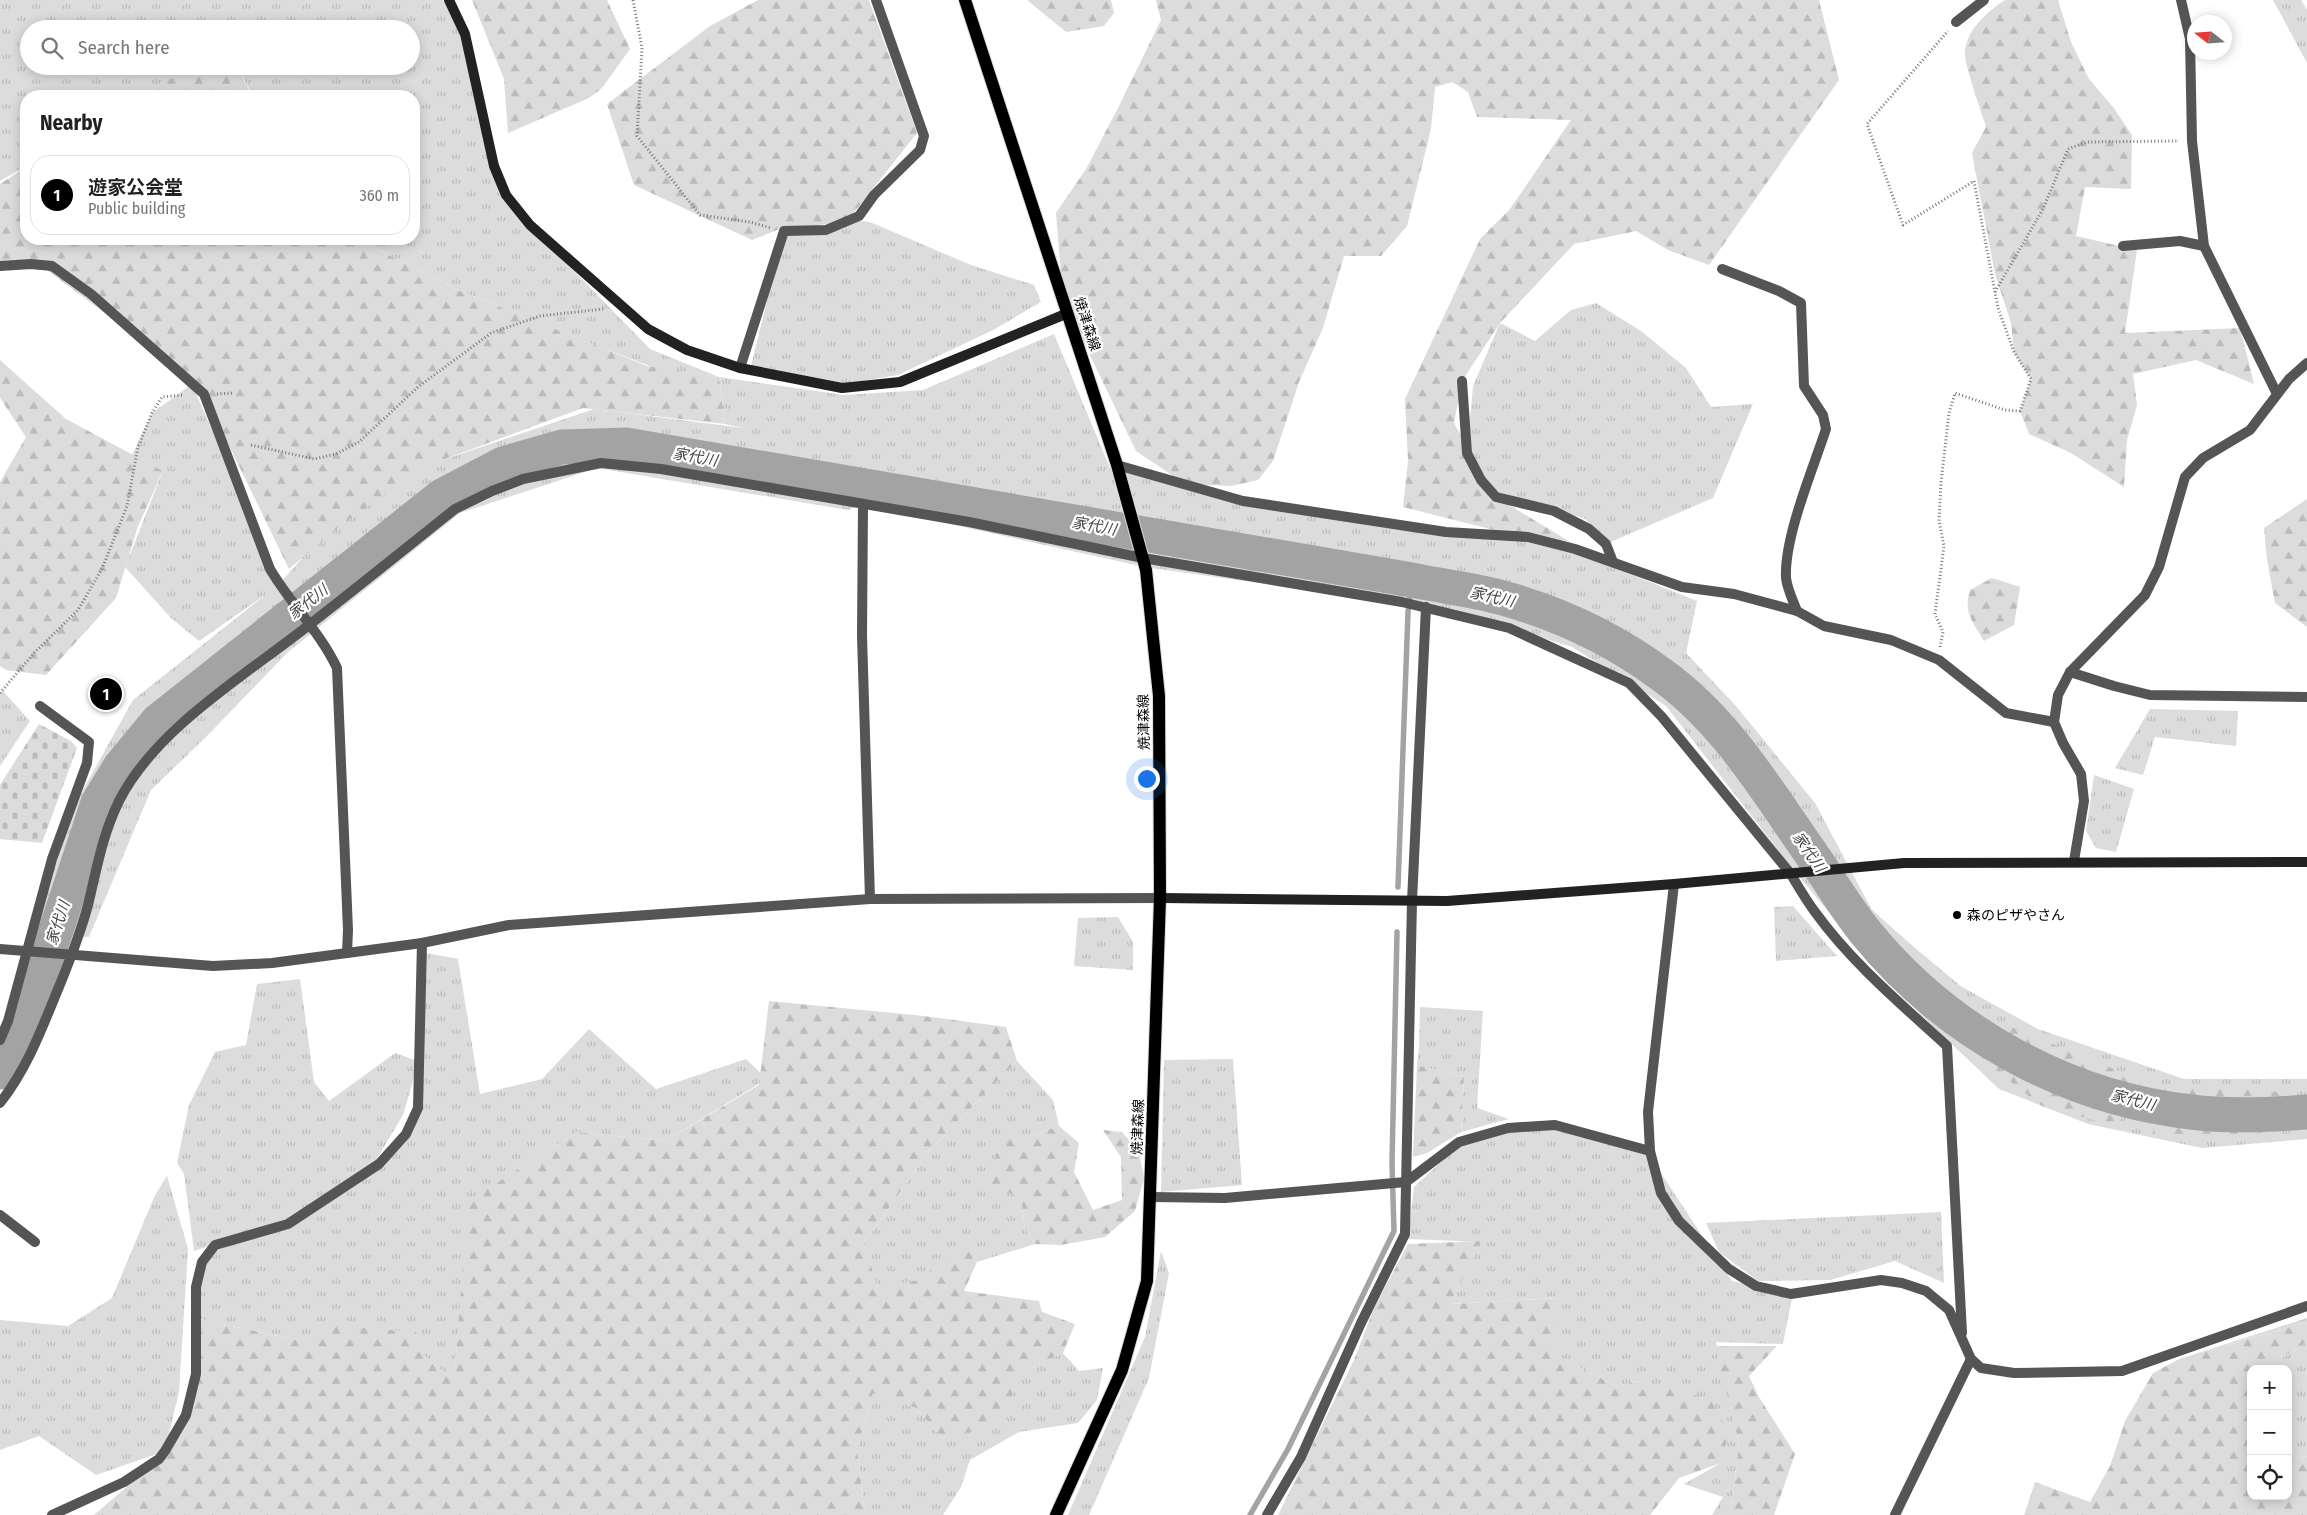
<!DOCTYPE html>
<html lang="en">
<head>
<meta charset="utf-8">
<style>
  body { margin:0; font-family:"Fira Sans Condensed","Noto Sans JP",sans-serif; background:#f2f2f2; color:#222 }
  .controls { position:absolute; right:15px; bottom:15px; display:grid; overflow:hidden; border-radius:10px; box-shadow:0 2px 12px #0003 }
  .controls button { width:45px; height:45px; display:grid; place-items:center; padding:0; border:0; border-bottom:1px solid #e0e0e0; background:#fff; color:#222; font:25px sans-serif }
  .compass { position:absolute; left:2187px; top:15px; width:45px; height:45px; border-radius:50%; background:#fff; box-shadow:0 2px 12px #0003; rotate:287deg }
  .you { position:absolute; left:1146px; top:778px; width:18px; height:18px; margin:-12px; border:4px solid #fff; border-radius:50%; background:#1a73e8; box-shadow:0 0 0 8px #1a73e833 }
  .badge { display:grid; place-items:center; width:32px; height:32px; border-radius:50%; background:#000; color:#fff; font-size:16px; font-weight:700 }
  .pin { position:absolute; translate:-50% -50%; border:2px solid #fff; box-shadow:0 1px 5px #0006 }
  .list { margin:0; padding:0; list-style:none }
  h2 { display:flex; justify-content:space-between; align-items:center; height:65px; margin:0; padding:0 20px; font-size:21px }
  h2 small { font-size:16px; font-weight:400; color:#767676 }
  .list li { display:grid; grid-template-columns:32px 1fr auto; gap:15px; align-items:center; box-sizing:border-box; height:80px; margin:0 10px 10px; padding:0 10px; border:1px solid #e0e0e0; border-radius:20px }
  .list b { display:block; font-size:19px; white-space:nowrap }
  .list p { margin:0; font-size:16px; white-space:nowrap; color:#767676 }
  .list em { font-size:16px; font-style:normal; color:#767676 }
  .icon { flex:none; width:28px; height:28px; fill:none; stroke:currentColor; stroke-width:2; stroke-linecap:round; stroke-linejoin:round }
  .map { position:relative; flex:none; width:2307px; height:1515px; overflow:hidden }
  .search { position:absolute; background:#fff; box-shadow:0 2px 12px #0003; left:20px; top:20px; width:400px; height:55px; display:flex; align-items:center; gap:12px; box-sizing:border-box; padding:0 18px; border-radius:28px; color:#767676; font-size:19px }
  .panel { position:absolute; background:#fff; box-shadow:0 2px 12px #0003; left:20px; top:90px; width:400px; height:155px; border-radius:20px }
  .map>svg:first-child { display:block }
  .grass { fill:url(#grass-tufts); fill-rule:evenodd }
  .forest { fill:url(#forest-firs) }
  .cemetery { fill:url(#cemetery-stones) }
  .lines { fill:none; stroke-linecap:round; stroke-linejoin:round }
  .stream { stroke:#a3a3a3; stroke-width:5.5 }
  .river { stroke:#a3a3a3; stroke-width:35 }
  .primary-casing { stroke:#dbdbdb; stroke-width:14 }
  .path { stroke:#777; stroke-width:3; stroke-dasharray:1 2.5; stroke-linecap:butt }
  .lane { stroke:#555; stroke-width:10 }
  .street { stroke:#555; stroke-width:10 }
  .secondary { stroke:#222; stroke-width:10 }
  .primary { stroke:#000; stroke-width:12 }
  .poi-dot { fill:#000; stroke:#fff; stroke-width:2 }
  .labels { text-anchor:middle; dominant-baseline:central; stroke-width:4.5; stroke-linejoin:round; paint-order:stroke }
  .street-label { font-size:14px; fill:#000; stroke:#fff }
  .poi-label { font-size:14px; fill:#000; stroke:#fff; text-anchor:start }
  .water-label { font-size:15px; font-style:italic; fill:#444; stroke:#fff }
</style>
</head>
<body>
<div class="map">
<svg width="2307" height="1515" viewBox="0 0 2307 1515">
  <defs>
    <pattern id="grass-tufts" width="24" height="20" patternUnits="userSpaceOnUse" patternTransform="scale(1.25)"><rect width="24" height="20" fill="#dcdcdc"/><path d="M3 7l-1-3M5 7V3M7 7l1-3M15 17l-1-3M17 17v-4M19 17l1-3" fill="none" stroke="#bbb"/></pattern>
    <pattern id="forest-firs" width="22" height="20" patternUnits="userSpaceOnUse" patternTransform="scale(1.25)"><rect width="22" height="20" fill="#dcdcdc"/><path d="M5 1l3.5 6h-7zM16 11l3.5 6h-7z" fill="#bbb"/></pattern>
    <pattern id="cemetery-stones" width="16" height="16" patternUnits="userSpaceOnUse" patternTransform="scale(1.25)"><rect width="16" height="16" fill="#dcdcdc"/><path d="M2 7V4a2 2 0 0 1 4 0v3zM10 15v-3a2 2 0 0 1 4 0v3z" fill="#bbb"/></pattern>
  </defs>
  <rect width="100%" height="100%" fill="#fff"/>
  <!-- grass -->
  <g class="grass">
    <polygon points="0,0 443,0 468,45 506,201 650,349 719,377 844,395 923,390 1054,334 1110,468 1117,465 1232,498 1550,542 1697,601 1686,653 1736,706 1815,803 1874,914 1962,987 2038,1029 2184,1079 2307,1079 2307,1139 2202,1148 2088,1124 1999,1089 1920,1014 1857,947 1785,859 1666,706 1572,647 1469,615 1426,607 1145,567 863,505 848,510 597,468 460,513 287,653 205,738 151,790 89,937 36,936 52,859 84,788 133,700 268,593 199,641 171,618 125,567 163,471 132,455 152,413 192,384 279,584 321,537 410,471 594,409 744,428 725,424 719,377 655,368 597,346 453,288 358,239 414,239 414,96 253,96 237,66 411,66 411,29 29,29 29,66 193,66 142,96 26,96 26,166 0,181"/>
    <polygon points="2273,0 2301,0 2307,10 2307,63"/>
    <polygon points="848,220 870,222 971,265 1034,285 1041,302 993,330 898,375 831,386 750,370 784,231 826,230"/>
    <polygon points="1596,303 1641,331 1686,368 1711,407 1753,404 1713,498 1606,544 1584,518 1496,497 1467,453 1473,386 1500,323 1535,341 1571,310"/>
    <polygon points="2,690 30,721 0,766 0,694"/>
    <polygon points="2150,709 2238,711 2236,746 2155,737 2143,775 2115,768"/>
    <polygon points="2094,775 2134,789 2116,852 2096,848 2086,831"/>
    <polygon points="1793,906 1837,956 1776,961 1774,907"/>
    <polygon points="1118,917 1133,942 1133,970 1074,966 1078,918"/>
    <path d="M421 952 458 959 480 1094 542 1079 589 1029 656 1089 746 1059 767 1079 665 1141 577 1132 469 1201 454 1380 427 1359 327 1325 301 1341 196 1318 202 1262 215 1245 250 1233 194 1251 184 1174 177 1163 189 1105 215 1052 246 1045 257 984 300 979 314 1082 329 1101 395 1053 418 1061ZM418 1064V1108L406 1133 372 1167 403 1115Z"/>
    <polygon points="25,966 55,976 15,1069 0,1089 0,1043"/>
    <polygon points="1420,1007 1483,1011 1477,1108 1509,1119 1461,1132 1464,1077 1417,1065 1419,1048"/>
    <polygon points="1233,1059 1242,1185 1161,1192 1164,1060"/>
    <polygon points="1017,1061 1053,1100 1059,1126 1027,1137 1021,1199 1025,1228 1035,1244 977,1262 963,1245 918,1280 878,1289 864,1243 929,1151"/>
    <polygon points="1555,1125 1645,1149 1732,1281 1793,1293 1783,1344 1716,1342 1739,1443 1731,1515 1712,1515 1723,1497 1684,1484 1721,1463 1640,1381 1616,1386 1554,1354 1557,1298 1450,1304 1481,1242 1408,1239 1414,1187 1465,1140"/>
    <polygon points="167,1176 188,1249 179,1392 165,1451 96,1475 39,1436 0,1450 0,1320 68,1326 112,1298 155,1195"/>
    <polygon points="1941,1212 1944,1283 1895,1261 1830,1280 1758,1281 1719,1252 1706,1223"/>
    <polygon points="1161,1251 1169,1273 1149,1378 1089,1515 1068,1515 1145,1337"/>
    <polygon points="2307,1318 2307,1322 2179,1359"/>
    <polygon points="2307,1342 2307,1456 2295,1460 2288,1445 2288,1369 2264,1369"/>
    <polygon points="1063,1353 1079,1371 1103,1368 1097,1400 1078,1423 1019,1432 970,1460 961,1487 943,1515 865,1515 857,1450 873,1392 916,1408 944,1440 1028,1369"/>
  </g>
  <!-- forest -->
  <g class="forest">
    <polygon points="472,0 607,0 630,49 602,88 589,98 508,133 504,79"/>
    <polygon points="758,0 869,0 917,133 848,220 811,227 782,228 752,240 634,185 607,104 710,26"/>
    <polygon points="1027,0 1111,0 1114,13 1104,26 1066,32"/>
    <polygon points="1156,0 1819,0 1839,80 1709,265 1668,250 1636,231 1574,244 1500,323 1462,381 1454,423 1496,497 1590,554 1403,507 1408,461 1405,399 1480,239 1510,209 1571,120 1477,117 1468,92 1452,82 1435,87 1431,129 1407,226 1381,256 1344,256 1323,328 1299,382 1273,461 1258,480 1231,486 1185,484 1136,451 1063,299 1056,213 1086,169 1119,106 1161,20"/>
    <path d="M2005 0H2058L2071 42 2089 79 2113 107 2132 135 2131 189 2085 187 2076 236 2137 250 2125 333 2240 328 2254 384 2196 360 2133 374 2137 405 2127 440 2124 487 2071 453 2029 434 2020 411 2031 379 2014 352 2011 323 1995 274 1972 153 1986 127C1982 113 1964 64 1965 53 1966 30 1988 11 2005 0Z"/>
    <polygon points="192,66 237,66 252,96 142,96"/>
    <polygon points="26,167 26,239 358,239 453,288 647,366 719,377 725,424 583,408 426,466 340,526 289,569 204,394 148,345 40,265 0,266 0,184"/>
    <polygon points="0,360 66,419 163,471 138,526 116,598 46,675 6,670 0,666 0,482 26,437 0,398"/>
    <polygon points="2307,499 2307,627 2275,603 2267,560 2264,528"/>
    <path d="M1992 578 2020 587 2014 625 1984 641C1973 622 1963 613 1970 590Z"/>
    <polygon points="1861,900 1979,1005 1956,1044 1837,923"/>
    <polygon points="769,1001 924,1016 1006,1027 1017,1061 929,1151 864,1243 878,1288 918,1280 963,1244 977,1262 964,1291 1039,1301 1042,1312 1075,1324 1063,1353 1028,1369 1013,1394 985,1427 944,1440 916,1408 873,1393 857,1450 865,1515 94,1515 159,1459 186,1415 196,1372 196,1318 301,1341 326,1325 416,1332 427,1359 454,1380 468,1201 577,1132 665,1141 759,1085"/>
    <polygon points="1999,1022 2141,1080 2117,1126 2042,1106 1981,1059"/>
    <polygon points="1417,1065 1464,1077 1461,1132 1427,1153 1413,1157"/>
    <polygon points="2160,1085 2281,1092 2293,1130 2191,1138 2152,1137"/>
    <polygon points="1059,1126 1079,1143 1074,1172 1093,1210 1122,1200 1121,1157 1103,1130 1122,1132 1139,1152 1144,1178 1135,1211 1105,1237 1061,1245 1035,1244 1025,1228 1021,1199 985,1181 1008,1128 1027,1137"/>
    <polygon points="1482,1241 1450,1304 1558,1298 1554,1354 1616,1386 1640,1381 1710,1399 1729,1432 1721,1463 1679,1478 1650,1515 1278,1515 1354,1360 1374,1308 1408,1244"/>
    <polygon points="2307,1322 2307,1342 2264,1369 2251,1369 2251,1496 2288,1496 2288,1445 2295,1460 2307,1456 2307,1515 2024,1515 2035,1482 2090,1502 2110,1466 2125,1421 2153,1373 2179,1359"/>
    <polygon points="1715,1346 1777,1346 1749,1376 1759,1397 1795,1454 1774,1515 1731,1515 1739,1443"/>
  </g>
  <!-- cemetery -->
  <polygon class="cemetery" points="39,724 71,741 77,748 42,843 0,839 0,785"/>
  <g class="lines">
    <!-- stream -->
    <g class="stream">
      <polyline points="1398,887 1408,612 1412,580"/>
      <polyline points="1250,1515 1288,1449 1394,1231 1392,1163 1397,932"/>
    </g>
    <!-- river -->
    <path class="river" d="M0 1072 9 1061 29 1012 98 803 120 767 158 721 442 496 503 464 562 447 626 445 1412 580C1444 587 1478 590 1510 600 1565 616 1615 640 1662 675 1729 723 1772 799 1819 865 1834 888 1849 912 1866 933 1946 1031 2065 1098 2191 1112 2230 1117 2269 1115 2307 1112"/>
    <!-- primary casing -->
    <g class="primary-casing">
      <polyline id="primary" points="965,0 1117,465 1146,570 1159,696 1160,898 1147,1281 1122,1370 1056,1515"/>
    </g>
    <!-- path -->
    <g class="path">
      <polyline points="633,0 642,48 637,136 700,215 750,222 771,228"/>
      <polyline points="1995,292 2043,209 2068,149 2087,142 2179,141"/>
      <polyline points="217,394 234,393"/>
      <polyline points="251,445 314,459 336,454 359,442 418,387 491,333 540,316 603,309"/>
      <polyline points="1940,647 1943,632 1935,614 1944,546 1939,521 1941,482 1949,413 1955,393 2005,410 2020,411 2031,379 2014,352 1998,308 1974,181 1903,225 1867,124 1948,31"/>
      <polyline points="0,693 35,652 78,610 102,569 127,506 138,447 152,413 162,397 183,395"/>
    </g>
    <!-- lane -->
    <g class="lane">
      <polyline points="27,951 52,859 87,763 89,742 40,706"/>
      <path d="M0 1103C29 1066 43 1025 61 982 71 957 81 932 88 905 97 868 102 836 119 801 156 728 246 675 309 625 358 587 406 548 455 509L492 491 523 479 601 463 661 469 969 522 1143 558 1402 602 1509 628 1629 683 1662 717 1790 873"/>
    </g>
    <!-- street -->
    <g class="street">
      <polyline points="2181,0 2190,39 2192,141 2204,246 2277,394"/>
      <polyline points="1956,22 1984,0"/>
      <polyline points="2123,246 2180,241 2204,246"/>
      <path d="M0 266 31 264 52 266 91 294 204 394 270 569C290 603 320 632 337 668L348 930 347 953"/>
      <path d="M1722 269 1779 291 1801 303 1804 386 1823 415 1826 429C1813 469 1784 537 1786 578 1787 588 1793 601 1797 611"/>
      <polyline points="740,368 784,231 826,230 859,216 874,195 920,150 924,136 876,0"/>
      <polyline points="1462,381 1467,453 1481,480 1496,497 1554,511 1589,529 1606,544 1613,562"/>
      <polyline points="1117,465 1243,501 1446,532 1528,537 1575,549 1682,587 1734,594 1797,611 1824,626 1891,640 1939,660 2006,713 2054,722"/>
      <polyline points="863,505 862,636 870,899"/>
      <polyline points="2070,672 2114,686 2150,695 2307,697"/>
      <polyline points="2074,861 2084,801 2081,774 2063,743 2054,722 2058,695 2070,672 2145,595 2159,567 2185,477 2203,458 2250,430 2289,379 2307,363"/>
      <path d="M1790 873C1798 886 1806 900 1815 912 1852 963 1901 1004 1947 1046L1962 1333"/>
      <polyline points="1674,884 1648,1112 1650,1151 1661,1193 1679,1221 1729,1269 1756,1286 1791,1294 1881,1280 1902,1283 1926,1291 1949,1310 1971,1359 1981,1368 2014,1373 2122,1371 2307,1306"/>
      <polyline points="0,949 213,966 272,963 422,943 509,925 870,899 1160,898"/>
      <polyline points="0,1040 8,1021 27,951"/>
      <polyline points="1151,1197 1225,1198 1406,1182 1459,1142 1508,1128 1555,1125 1650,1151"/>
      <polyline points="0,1215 35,1242"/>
      <polyline points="52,1515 124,1482 159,1459 165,1451 186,1415 196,1374 196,1287 202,1262 215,1245 288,1224 379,1164 406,1134 418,1108 422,943"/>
      <polyline points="1267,1515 1301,1457 1361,1323 1405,1234 1412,901 1426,607"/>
      <polyline points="1895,1515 1971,1359"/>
    </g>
    <!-- secondary -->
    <g class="secondary">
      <polyline points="449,0 465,34 494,166 506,195 530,225 648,329 687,350 740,368 842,388 900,382 1068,313"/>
      <polyline points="1160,898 1447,901 1674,884 1904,863 2307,862"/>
    </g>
    <!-- primary -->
    <use href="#primary" class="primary"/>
  </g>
  <!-- markers -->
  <circle class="poi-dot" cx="1957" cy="915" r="5"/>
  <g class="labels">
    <!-- street labels -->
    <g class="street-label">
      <text transform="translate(1087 324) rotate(72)">焼津森線</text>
      <text transform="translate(1144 722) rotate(-91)">焼津森線</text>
      <text transform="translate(1138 1127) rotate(-88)">焼津森線</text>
    </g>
    <!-- poi labels -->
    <g class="poi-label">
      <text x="1967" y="915">森のピザやさん</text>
    </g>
    <!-- water labels -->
    <g class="water-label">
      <text transform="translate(695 457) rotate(10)">家代川</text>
      <text transform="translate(1094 526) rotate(10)">家代川</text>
      <text transform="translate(1492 597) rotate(13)">家代川</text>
      <text transform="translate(308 602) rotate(-38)">家代川</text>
      <text transform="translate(1809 852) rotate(55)">家代川</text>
      <text transform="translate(58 923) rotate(-72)">家代川</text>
      <text transform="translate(2133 1100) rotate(14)">家代川</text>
    </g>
  </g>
</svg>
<div class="controls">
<button>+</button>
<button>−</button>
<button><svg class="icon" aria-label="locate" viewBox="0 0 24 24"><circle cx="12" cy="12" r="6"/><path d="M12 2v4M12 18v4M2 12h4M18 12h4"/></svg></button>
</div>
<svg class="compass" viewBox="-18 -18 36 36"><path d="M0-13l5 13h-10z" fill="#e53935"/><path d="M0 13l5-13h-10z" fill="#767676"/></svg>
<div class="you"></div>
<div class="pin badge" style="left:106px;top:694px">1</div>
<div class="search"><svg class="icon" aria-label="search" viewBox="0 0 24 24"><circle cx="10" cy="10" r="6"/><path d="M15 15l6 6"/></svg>Search here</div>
<section class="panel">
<h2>Nearby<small></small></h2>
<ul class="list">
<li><span class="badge">1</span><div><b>遊家公会堂</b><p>Public building</p></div><em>360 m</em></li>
</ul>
</section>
</div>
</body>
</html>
